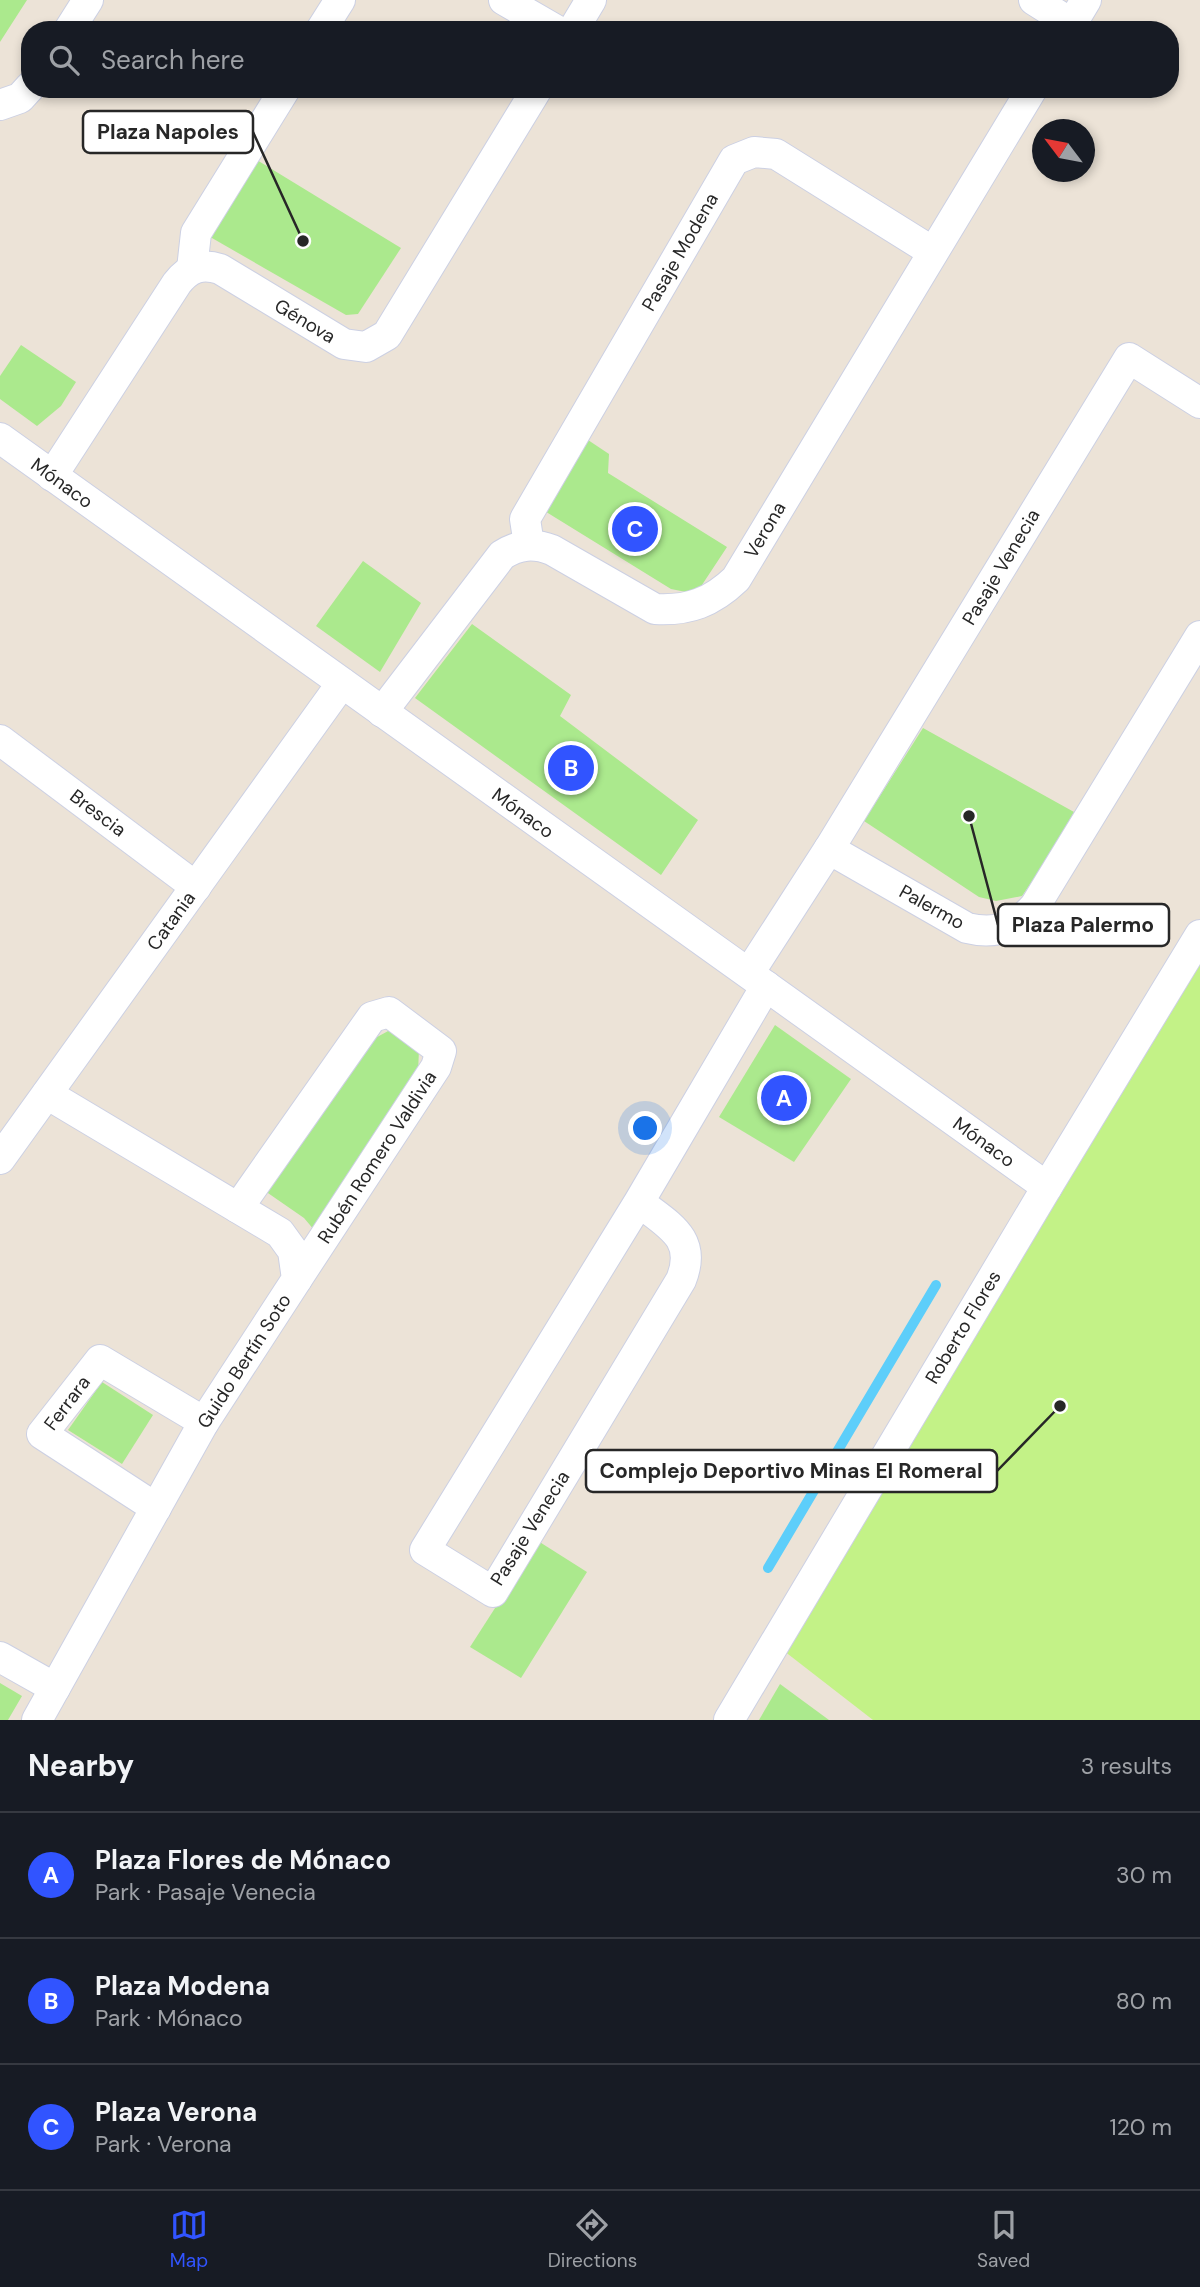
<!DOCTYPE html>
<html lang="en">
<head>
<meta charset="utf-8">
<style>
  body { margin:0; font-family:"DM Sans",sans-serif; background:#242831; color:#f1f3f6 }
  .compass { position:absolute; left:1032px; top:119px; width:63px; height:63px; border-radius:50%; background:#171b24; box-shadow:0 4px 10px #0003; rotate:302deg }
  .you { position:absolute; left:646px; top:1129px; width:24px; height:24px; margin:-18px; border:5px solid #fff; border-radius:50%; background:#1a73e8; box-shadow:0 0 0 10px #1a73e833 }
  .badge { display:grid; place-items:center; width:46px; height:46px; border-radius:50%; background:#3154ff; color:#fff; font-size:23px; font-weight:700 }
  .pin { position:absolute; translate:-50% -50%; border:4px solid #fff; box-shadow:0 2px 7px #0006 }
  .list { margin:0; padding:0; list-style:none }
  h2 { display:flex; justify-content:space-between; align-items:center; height:91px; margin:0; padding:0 28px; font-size:30px }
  h2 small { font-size:23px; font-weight:400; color:#9ea1a6 }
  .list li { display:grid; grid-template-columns:46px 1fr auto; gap:21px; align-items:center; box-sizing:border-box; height:126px; padding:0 28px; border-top:2px solid #363941 }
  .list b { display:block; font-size:26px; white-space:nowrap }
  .list p { margin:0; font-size:23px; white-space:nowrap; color:#9ea1a6 }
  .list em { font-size:23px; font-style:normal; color:#9ea1a6 }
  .icon { flex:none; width:38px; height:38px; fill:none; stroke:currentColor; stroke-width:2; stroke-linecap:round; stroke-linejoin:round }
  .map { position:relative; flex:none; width:1200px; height:1720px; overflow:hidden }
  .search { position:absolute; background:#171b24; box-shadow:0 4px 10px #0003; left:21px; right:21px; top:21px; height:77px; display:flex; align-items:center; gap:18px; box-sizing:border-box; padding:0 24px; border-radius:28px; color:#9ea1a6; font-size:26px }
  .sheet { height:469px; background:#171b24 }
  nav { display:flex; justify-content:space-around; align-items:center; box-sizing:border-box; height:98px; border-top:2px solid #363941; background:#171b24; font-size:19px; color:#9ea1a6 }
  nav a { display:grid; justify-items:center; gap:4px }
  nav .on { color:#3154ff }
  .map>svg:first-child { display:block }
  .green { fill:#abe98d }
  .pitch { fill:#c3f287 }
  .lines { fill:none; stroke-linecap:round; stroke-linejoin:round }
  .stream { stroke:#5dcefa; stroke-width:10 }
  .street-casing { stroke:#ccd0e3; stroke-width:32 }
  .street { stroke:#fff; stroke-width:30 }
  .labels { text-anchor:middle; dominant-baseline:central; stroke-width:5; stroke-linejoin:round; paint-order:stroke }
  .street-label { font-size:19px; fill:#272727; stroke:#fff }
  .leader { fill:none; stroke:#272727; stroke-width:2.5 }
  .callout-dot { fill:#272727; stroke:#fff; stroke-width:2.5 }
  .callout { fill:#fff; stroke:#272727; stroke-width:2.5 }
  .callout-label { font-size:21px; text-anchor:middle; font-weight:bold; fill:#272727 }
</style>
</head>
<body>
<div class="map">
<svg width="1200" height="1720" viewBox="0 0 1200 1720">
  <rect width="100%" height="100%" fill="#ece3d7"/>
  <!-- green -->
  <g class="green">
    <polygon points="0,0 27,0 0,42"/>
    <polygon points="252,157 401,248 358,314 346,315 205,234"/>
    <polygon points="21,345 76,382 61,406 37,426 0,399 0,376"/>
    <polygon points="585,438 609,454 608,473 727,547 696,594 671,589 543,510"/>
    <polygon points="363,561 421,603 380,672 316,626"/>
    <polygon points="472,624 571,695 560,716 698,820 661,875 415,698"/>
    <polygon points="923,728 1074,812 1044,864 1022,896 996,901 979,897 864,821"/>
    <polygon points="775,1025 851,1079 794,1162 719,1117"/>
    <polygon points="390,1030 419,1049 418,1073 315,1231 304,1218 265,1191 368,1042"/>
    <polygon points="102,1382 153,1415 122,1464 68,1430"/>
    <polygon points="538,1541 587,1572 521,1678 470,1647"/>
    <polygon points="0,1683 22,1696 8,1720 0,1720"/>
    <polygon points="780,1684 829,1720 759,1720"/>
  </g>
  <!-- pitch -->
  <polygon class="pitch" points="1200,953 1200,1720 873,1720 775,1644"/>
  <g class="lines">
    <!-- stream -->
    <polyline class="stream" points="768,1568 936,1285"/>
    <!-- street casing -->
    <g class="street-casing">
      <g id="street">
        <polyline points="504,0 556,30"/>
        <polyline points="1034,0 1072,24"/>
        <polyline points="69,30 88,0"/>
        <polyline points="321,30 340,0"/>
        <polyline points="573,30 591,0"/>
        <polyline points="1068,30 1086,0"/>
        <polyline points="0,105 20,98 30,87"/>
        <polyline points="192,269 196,233 285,89"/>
        <polyline points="0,438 1047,1187"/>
        <path d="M52 476 177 283C189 268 201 263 220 269L344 344 366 347 387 335 537 89"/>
        <polyline points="529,545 525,519 734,160 754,152 776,154 933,252"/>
        <path d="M382 712 502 555C519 544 534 543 552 550L655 609C689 611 712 602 736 579L1032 89"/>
        <polyline points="0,740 196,887"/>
        <polyline points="829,849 1129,358 1200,403"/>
        <path d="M749 973 829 849 967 928C995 935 1016 928 1035 906L1200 636"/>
        <polyline points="0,1159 342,683"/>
        <path d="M639 1202C668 1225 698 1238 681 1280L493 1592 425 1550 639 1202 766 986"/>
        <polyline points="238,1208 372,1017 389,1012 441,1051 436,1067 297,1279"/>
        <polyline points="156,1508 42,1434 100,1360 204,1422"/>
        <polyline points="0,1657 55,1688"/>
        <polyline points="37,1720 204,1422 297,1279 293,1251 280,1233 47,1094"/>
        <polyline points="729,1720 1047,1187 1200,935"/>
      </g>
    </g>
    <!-- street -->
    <use href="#street" class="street"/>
  </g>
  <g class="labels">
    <!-- street labels -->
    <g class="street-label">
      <text transform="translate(680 252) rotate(-60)">Pasaje Modena</text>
      <text transform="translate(305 321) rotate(31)">Génova</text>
      <text transform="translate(62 483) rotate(36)">Mónaco</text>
      <text transform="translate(765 530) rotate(-59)">Verona</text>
      <text transform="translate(1001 567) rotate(-59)">Pasaje Venecia</text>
      <text transform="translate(98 813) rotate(37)">Brescia</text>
      <text transform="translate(523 813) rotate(36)">Mónaco</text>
      <text transform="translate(932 907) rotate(29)">Palermo</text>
      <text transform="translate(171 921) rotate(-54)">Catania</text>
      <text transform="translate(984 1142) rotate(36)">Mónaco</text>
      <text transform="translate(377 1157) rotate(-57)">Rubén Romero Valdivia</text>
      <text transform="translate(963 1327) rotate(-59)">Roberto Flores</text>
      <text transform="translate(244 1361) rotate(-57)">Guido Bertín Soto</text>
      <text transform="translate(67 1403) rotate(-53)">Ferrara</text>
      <text transform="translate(530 1528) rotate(-58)">Pasaje Venecia</text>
    </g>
  </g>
  <!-- callouts -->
  <path class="leader" d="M303 241L253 132M969 816L998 925M1060 1406L997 1471"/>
  <g class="callout-dot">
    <circle cx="303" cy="241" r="7"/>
    <circle cx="969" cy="816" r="7"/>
    <circle cx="1060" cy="1406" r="7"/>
  </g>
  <g class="callout">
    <rect x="83" y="111" width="170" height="42" rx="7"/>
    <rect x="998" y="904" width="171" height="42" rx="7"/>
    <rect x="586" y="1450" width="411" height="42" rx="7"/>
  </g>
  <g class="callout-label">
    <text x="168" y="139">Plaza Napoles</text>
    <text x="1083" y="932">Plaza Palermo</text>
    <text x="791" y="1478">Complejo Deportivo Minas El Romeral</text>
  </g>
</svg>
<svg class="compass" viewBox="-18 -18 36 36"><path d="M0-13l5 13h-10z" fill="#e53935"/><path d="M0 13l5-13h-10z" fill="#9ea1a6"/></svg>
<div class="you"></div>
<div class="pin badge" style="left:784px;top:1098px">A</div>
<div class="pin badge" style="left:571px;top:768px">B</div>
<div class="pin badge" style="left:635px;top:529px">C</div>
<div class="search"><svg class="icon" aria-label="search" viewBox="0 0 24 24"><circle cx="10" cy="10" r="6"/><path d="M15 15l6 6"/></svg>Search here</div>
</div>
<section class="sheet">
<h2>Nearby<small>3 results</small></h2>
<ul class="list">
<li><span class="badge">A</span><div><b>Plaza Flores de Mónaco</b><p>Park · Pasaje Venecia</p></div><em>30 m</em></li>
<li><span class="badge">B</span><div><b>Plaza Modena</b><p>Park · Mónaco</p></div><em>80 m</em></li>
<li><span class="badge">C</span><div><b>Plaza Verona</b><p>Park · Verona</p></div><em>120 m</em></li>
</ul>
</section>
<nav>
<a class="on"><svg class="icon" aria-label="map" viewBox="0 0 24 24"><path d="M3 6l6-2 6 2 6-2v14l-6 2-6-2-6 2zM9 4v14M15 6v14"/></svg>Map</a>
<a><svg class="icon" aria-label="directions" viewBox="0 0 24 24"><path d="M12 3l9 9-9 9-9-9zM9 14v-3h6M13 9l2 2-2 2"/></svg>Directions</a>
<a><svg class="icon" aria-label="saved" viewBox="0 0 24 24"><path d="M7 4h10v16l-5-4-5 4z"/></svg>Saved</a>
</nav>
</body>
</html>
